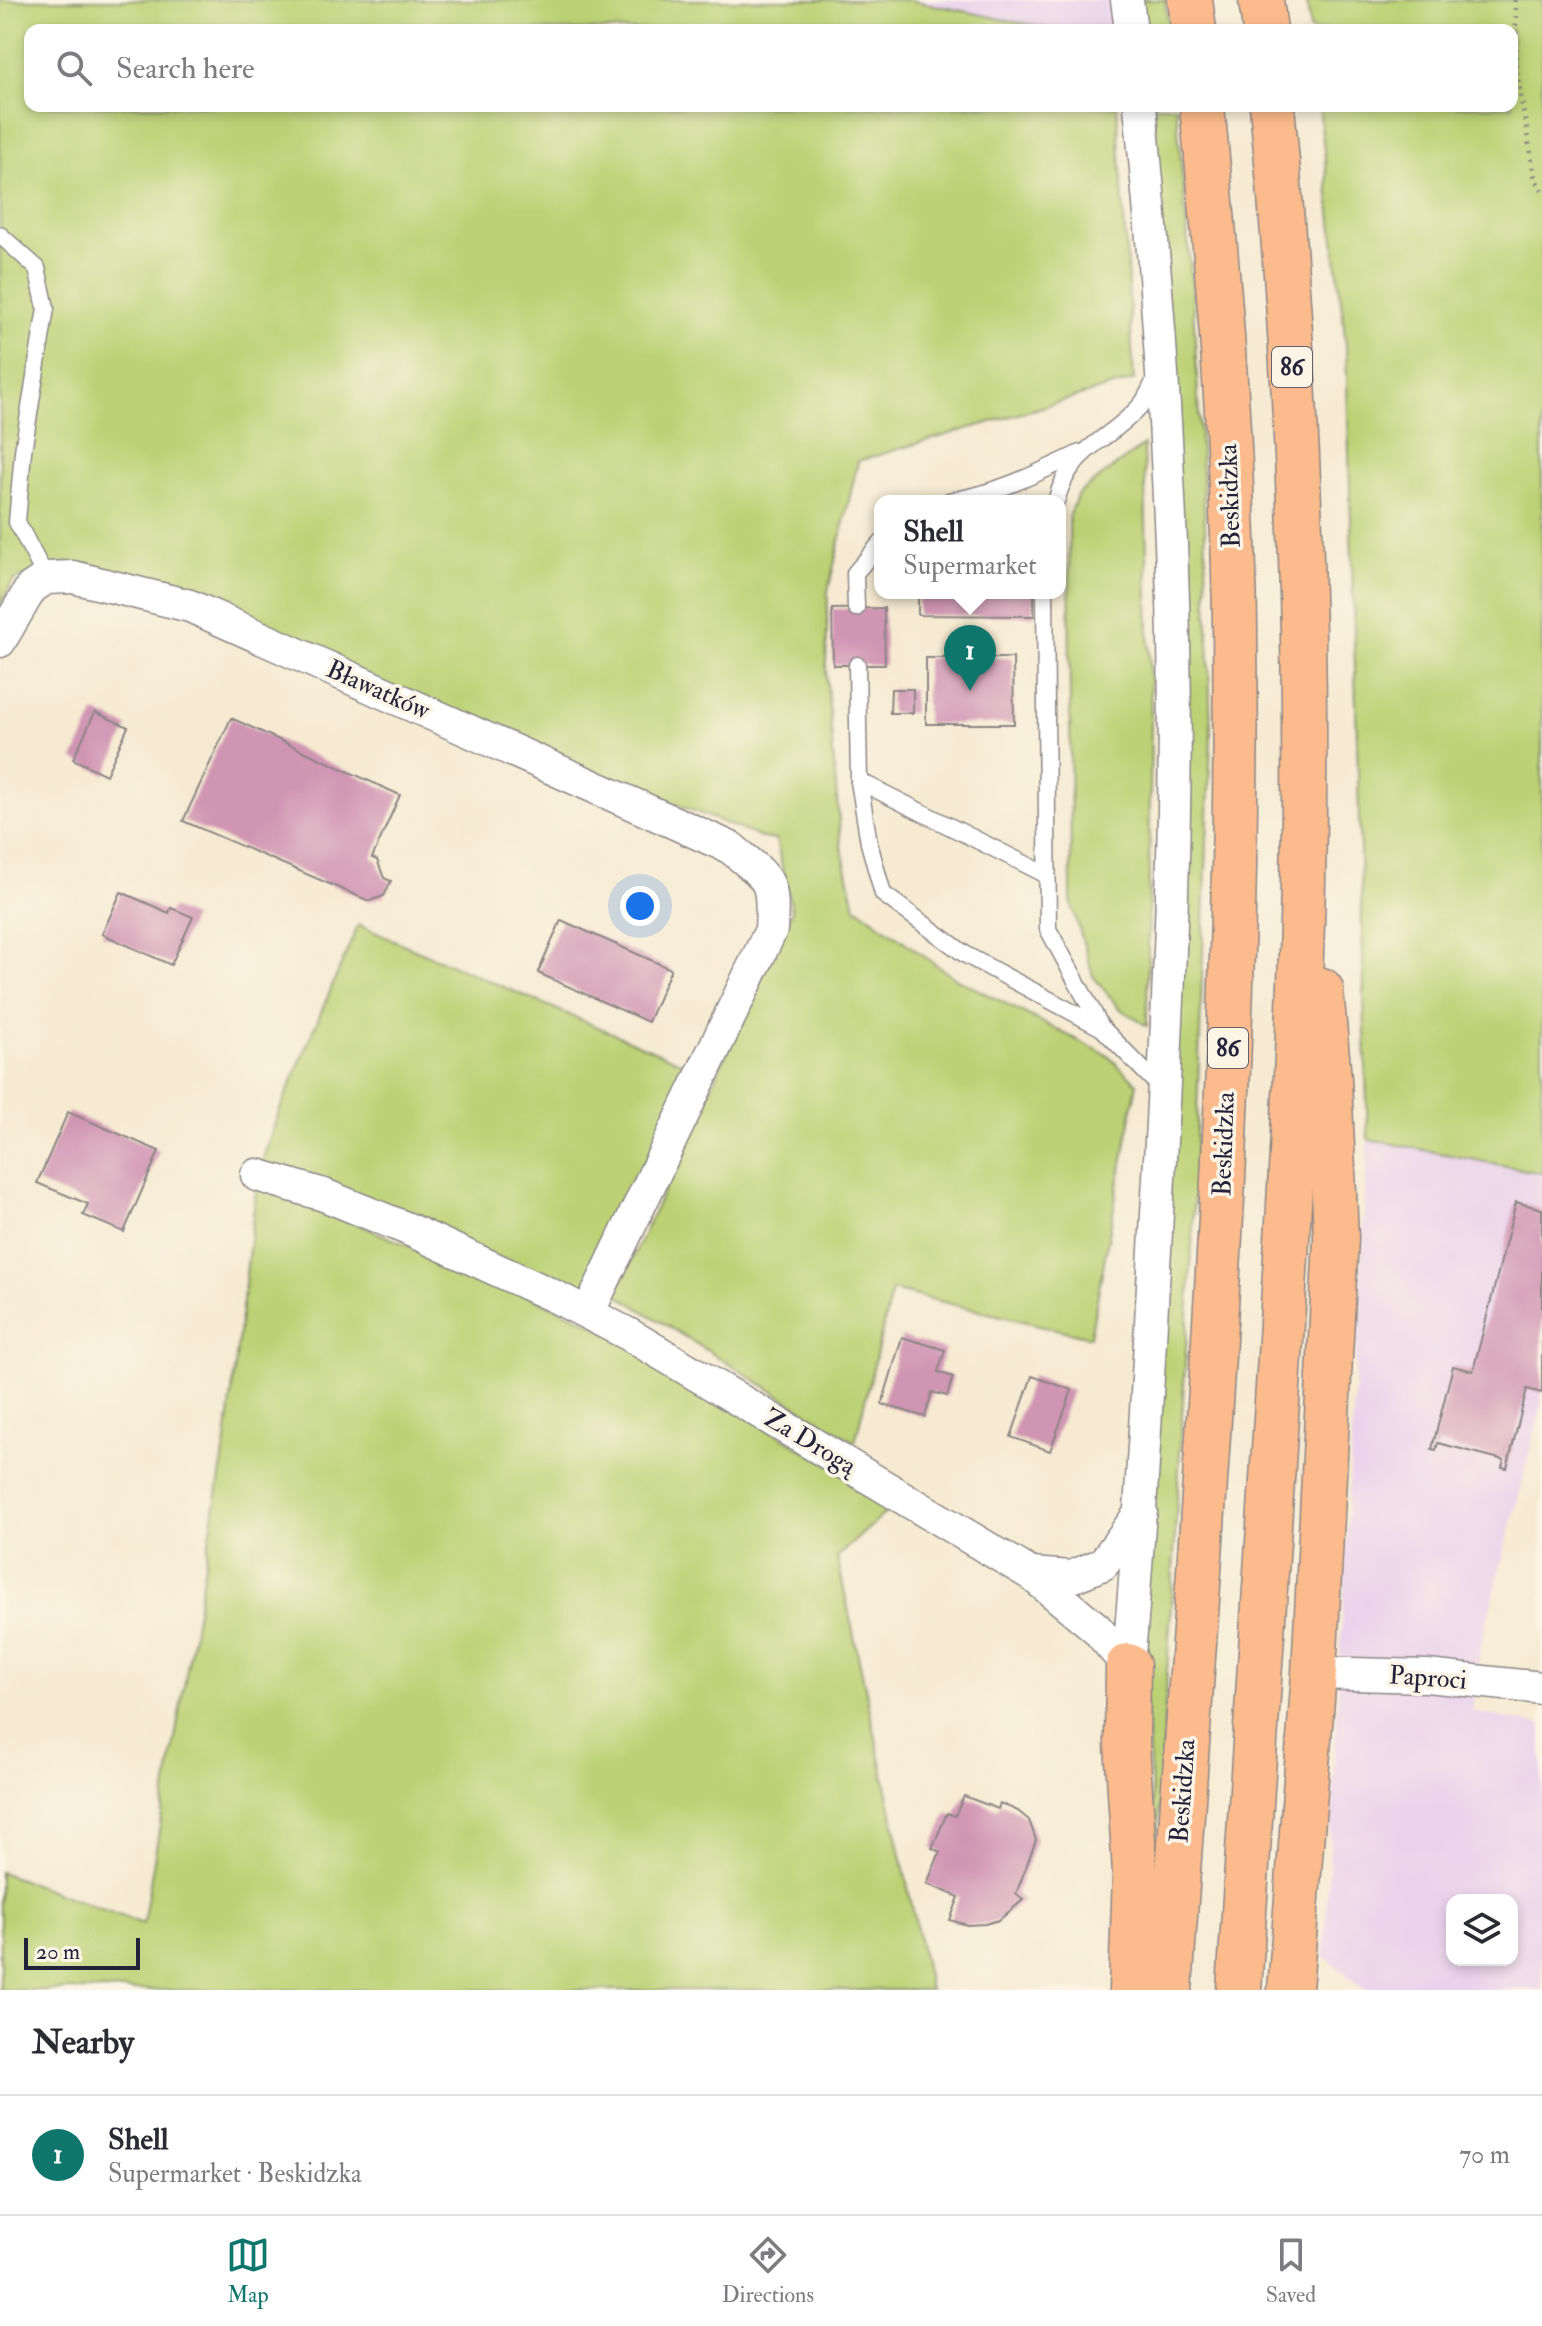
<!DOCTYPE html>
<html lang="en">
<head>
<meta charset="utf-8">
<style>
  body { margin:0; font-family:"IM FELL Double Pica",serif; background:#f2f2f3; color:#2b2b33 }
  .controls { position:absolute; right:24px; bottom:24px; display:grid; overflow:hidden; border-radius:16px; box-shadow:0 4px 12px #0003 }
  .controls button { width:72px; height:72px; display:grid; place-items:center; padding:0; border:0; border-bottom:2px solid #e1e1e2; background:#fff; color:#2b2b33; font:40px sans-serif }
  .scale { position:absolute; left:24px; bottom:20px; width:116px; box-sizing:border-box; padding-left:8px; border:4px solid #22223b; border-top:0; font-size:22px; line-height:28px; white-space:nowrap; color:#22223b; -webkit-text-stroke:6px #fcf5e5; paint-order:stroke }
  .you { position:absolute; left:640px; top:906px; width:28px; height:28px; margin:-20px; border:6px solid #fff; border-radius:50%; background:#1a73e8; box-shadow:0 0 0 12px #1a73e833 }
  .badge { display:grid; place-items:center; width:52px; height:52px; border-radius:50%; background:#0f766e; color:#fff; font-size:26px; font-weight:700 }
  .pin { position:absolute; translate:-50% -66px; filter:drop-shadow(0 2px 4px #0008) }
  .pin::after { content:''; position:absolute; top:42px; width:28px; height:24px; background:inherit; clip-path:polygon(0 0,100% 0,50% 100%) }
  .popup { position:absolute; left:874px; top:495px; width:192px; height:104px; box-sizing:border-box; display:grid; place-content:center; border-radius:16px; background:#fff; filter:drop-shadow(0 2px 6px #0005); font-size:26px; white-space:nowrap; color:#7c7c81 }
  .popup b { font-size:30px; color:#2b2b33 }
  .popup::after { content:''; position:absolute; left:50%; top:100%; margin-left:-16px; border:16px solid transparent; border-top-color:#fff }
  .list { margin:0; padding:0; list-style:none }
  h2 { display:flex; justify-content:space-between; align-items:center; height:104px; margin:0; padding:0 32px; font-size:34px }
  h2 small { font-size:26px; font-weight:400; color:#7c7c81 }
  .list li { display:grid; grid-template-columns:52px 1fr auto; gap:24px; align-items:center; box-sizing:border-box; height:120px; padding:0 32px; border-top:2px solid #e1e1e2 }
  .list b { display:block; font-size:30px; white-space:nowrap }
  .list p { margin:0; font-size:26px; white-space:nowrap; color:#7c7c81 }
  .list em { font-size:26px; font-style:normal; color:#7c7c81 }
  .icon { flex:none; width:44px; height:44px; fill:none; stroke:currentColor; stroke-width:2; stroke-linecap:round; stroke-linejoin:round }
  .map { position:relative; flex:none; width:1542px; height:1990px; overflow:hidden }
  .search { position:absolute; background:#fff; box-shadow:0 4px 12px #0003; left:24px; right:24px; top:24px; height:88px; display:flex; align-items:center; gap:20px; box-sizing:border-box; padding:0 28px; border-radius:16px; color:#7c7c81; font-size:30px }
  .sheet { height:224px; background:#fff }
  nav { display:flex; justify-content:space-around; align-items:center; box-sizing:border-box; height:112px; border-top:2px solid #e1e1e2; background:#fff; font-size:22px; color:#7c7c81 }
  nav a { display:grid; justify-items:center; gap:4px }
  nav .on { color:#0f766e }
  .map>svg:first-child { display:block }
  .built { fill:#ead1ec; fill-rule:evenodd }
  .green { fill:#bcd174; stroke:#6f7a58; stroke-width:2 }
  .building { fill:#d095b3 }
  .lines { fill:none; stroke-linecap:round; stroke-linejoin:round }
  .lane-casing { stroke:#8c8686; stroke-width:19 }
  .street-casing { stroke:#8c8686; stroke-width:35 }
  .primary-casing { stroke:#8c8686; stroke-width:47 }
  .path { stroke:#8c8686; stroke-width:5; stroke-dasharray:2 6; stroke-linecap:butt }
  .lane { stroke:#fff; stroke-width:16 }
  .street { stroke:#fff; stroke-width:32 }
  .primary { stroke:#fbbb8c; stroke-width:44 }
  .labels { text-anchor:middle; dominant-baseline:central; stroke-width:7; stroke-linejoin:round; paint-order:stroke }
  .shield { fill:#fcf5e5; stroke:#63616e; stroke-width:2 }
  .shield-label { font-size:24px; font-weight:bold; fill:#22223b }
  .street-label { font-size:26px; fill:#22223b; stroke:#fcf5e5 }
</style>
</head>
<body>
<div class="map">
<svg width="1542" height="1990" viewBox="0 0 1542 1990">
  <rect width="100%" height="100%" fill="#fcf5e5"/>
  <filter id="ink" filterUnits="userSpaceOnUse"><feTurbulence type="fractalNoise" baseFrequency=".0125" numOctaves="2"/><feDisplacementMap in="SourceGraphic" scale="16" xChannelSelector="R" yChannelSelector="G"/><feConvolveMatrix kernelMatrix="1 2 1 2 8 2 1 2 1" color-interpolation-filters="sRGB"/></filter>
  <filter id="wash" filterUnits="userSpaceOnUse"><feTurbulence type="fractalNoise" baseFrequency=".006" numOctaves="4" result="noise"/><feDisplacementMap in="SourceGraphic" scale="32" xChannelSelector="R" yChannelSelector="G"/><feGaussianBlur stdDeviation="1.8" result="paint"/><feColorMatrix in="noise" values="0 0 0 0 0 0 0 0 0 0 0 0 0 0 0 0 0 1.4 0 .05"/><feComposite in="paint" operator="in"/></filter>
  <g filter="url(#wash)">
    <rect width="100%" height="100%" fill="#f6ead2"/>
    <!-- built -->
    <g class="built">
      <polygon points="910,0 1107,0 1111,30 1055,30"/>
      <path d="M1368 1139 1542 1173V1403L1480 1649 1472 1712 1542 1725V1990H1365L1324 1956ZM1452 1900H1512V1960H1452Z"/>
    </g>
    <!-- green -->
    <g class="green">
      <polygon points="0,0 910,0 1055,30 30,30 30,106 1117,106 1134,380 858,461 828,591 826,672 841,845 855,906 953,977 1107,1055 1137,1083 1090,1337 892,1290 855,1442 616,1294 792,911 776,840 762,838 68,562 14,580 0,605"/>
      <polygon points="1139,0 1165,0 1169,30 1143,30"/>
      <polygon points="1307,0 1542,0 1542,1173 1368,1139 1346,345 1319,106 1512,106 1512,30 1310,30"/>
      <polygon points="1154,106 1176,106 1192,286 1205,526 1211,735 1192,1247 1156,1859 1142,1643 1175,1080"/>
      <polygon points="1144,445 1151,719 1147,1026 1119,1008 1093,976 1071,901 1069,516 1078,494"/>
      <polygon points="358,925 692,1067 578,1299 260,1167 279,1112"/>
      <polygon points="257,1182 585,1320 895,1504 837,1557 930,1990 0,1990 0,1872 143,1924 226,1442"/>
    </g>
    <g id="blocks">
      <!-- building -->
      <g class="building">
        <polygon points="918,593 1034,593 1034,616 918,615"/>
        <polygon points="884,608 885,665 833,665 832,609"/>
        <polygon points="926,658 1013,658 1014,724 926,724"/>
        <polygon points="891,689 913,689 913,713 890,713"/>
        <polygon points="95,712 128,727 106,775 73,759"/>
        <polygon points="231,718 400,795 372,858 377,860 384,878 391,881 384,896 369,901 183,821"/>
        <polygon points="121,892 169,913 171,908 193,917 171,965 102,934"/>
        <polygon points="561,920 671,969 648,1022 538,973"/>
        <polygon points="68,1112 159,1151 124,1232 83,1215 88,1204 37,1183"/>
        <polygon points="1516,1202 1542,1209 1542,1393 1527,1389 1507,1468 1502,1467 1504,1460 1438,1443 1436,1450 1432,1449 1453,1366 1473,1371"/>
        <polygon points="902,1337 945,1350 938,1372 953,1377 947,1396 932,1392 925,1417 882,1404"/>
        <polygon points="1032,1376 1072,1390 1050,1451 1011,1437"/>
        <polygon points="964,1796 998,1809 1000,1803 1018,1811 1029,1820 1036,1840 1016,1894 1023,1900 999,1920 985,1924 967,1925 950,1920 959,1897 927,1884 940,1852 932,1848 947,1813 955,1816"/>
      </g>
    </g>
  </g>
  <g filter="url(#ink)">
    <use href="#blocks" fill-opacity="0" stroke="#8c8686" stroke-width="2"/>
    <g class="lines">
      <!-- lane casing -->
      <g class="lane-casing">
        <g id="lane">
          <polyline points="0,235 37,268 46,308 23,451 17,522 46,578"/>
          <path d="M949 501C996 494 1038 473 1080 453"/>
          <path d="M1056 501C1072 444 1107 444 1141 405 1147 398 1151 387 1156 378"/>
          <polyline points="1045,593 1048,929 1101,1027 1162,1089"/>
          <polyline points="856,608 855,573 880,544"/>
          <polyline points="857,665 859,781 869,843 883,894 966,955 1100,1027"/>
          <polyline points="859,781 1047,875"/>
        </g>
      </g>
      <!-- street casing -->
      <g class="street-casing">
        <g id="street">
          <polyline points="1127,0 1131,30"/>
          <path d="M0 641 31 588 46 578 73 577 190 606 731 848C770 881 774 877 771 930L588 1313"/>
          <polyline points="257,1175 324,1195 408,1229 556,1297 630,1335 1031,1574 1096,1628 1128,1666"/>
          <polyline points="1031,1574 1071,1577 1103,1564 1141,1512"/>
          <path d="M1128 1666C1142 1510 1149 1353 1158 1196 1169 998 1179 798 1173 600 1168 435 1156 270 1140 106"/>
          <polyline points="1314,1673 1427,1676 1542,1688"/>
        </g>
      </g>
      <!-- primary casing -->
      <g class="primary-casing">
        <g id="primary">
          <polyline points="1190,0 1194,30"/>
          <polyline points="1261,0 1265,30"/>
          <polyline points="1128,1666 1127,1743 1135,1873 1131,1990"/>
          <path d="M1170 1990C1200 1536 1241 1081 1235 626 1233 453 1219 279 1202 106"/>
          <path d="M1239 1990C1253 1779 1266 1567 1280 1356 1291 1173 1303 990 1304 807 1306 573 1294 339 1272 106"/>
          <polyline points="1290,1990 1314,1673 1336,1238 1329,1079 1321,990"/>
        </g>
      </g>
      <!-- path -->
      <polyline class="path" points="1515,0 1517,74 1535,179 1542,190"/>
      <!-- lane -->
      <use href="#lane" class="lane"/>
      <!-- street -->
      <use href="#street" class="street"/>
      <!-- primary -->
      <use href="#primary" class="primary"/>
    </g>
  </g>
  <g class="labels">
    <!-- shield labels -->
    <g class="shield">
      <rect x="1272" y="347" width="40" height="40" rx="6"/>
      <rect x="1208" y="1028" width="40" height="40" rx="6"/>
    </g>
    <g class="shield-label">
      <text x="1292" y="367">86</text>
      <text x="1228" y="1048">86</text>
    </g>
    <!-- street labels -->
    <g class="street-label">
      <text transform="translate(1230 496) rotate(-92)">Beskidzka</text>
      <text transform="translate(378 690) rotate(24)">Bławatków</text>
      <text transform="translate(1224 1144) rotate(-88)">Beskidzka</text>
      <text transform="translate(810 1442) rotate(31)">Za Drogą</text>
      <text transform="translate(1428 1678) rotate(4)">Paproci</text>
      <text transform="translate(1183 1791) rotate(-86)">Beskidzka</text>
    </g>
  </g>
</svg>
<div class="controls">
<button><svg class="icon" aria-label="layers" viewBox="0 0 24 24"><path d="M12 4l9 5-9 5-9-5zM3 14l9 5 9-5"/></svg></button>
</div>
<div class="scale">20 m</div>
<div class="you"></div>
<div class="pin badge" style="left:970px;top:691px">1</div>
<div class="popup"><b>Shell</b>Supermarket</div>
<div class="search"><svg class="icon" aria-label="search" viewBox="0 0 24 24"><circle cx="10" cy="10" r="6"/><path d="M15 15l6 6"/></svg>Search here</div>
</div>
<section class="sheet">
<h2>Nearby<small></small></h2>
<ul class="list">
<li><span class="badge">1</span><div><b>Shell</b><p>Supermarket · Beskidzka</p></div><em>70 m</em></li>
</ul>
</section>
<nav>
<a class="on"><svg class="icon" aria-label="map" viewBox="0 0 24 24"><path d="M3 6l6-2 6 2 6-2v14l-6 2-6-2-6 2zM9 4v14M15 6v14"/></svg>Map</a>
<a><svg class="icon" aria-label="directions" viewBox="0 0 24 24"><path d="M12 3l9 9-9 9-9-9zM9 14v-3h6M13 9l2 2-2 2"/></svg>Directions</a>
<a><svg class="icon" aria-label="saved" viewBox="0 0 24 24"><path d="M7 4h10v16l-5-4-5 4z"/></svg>Saved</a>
</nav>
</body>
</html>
